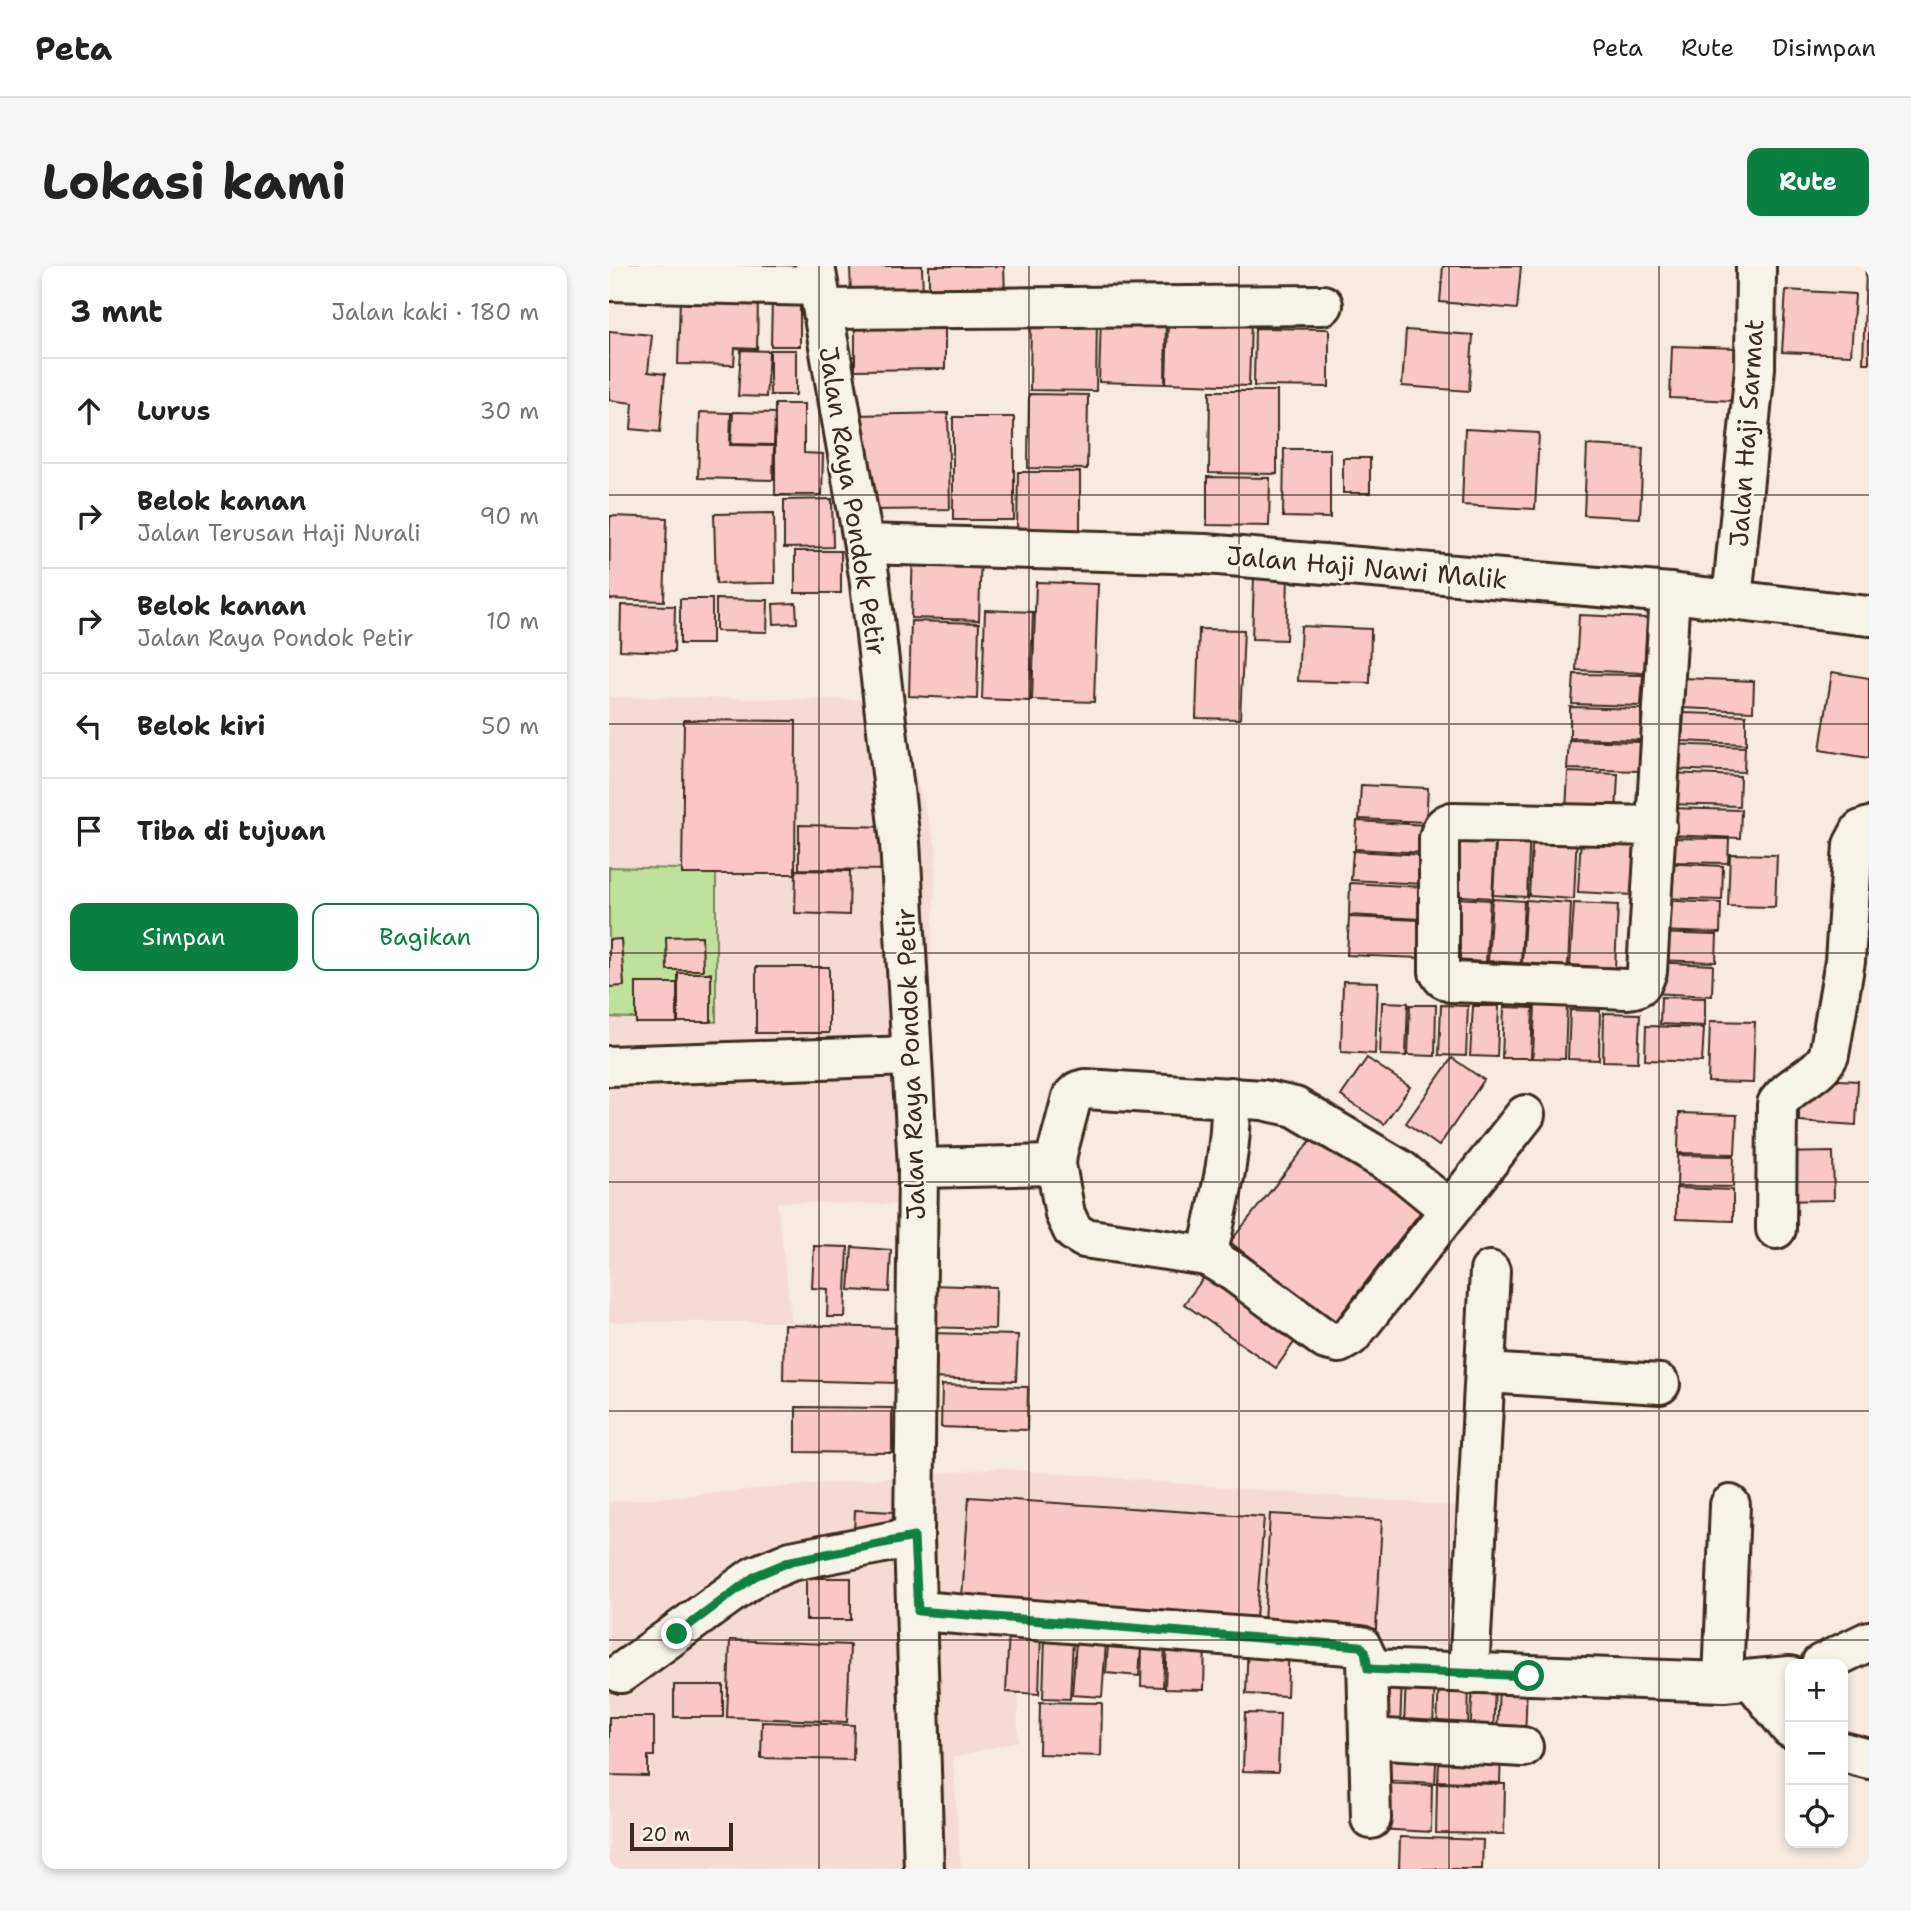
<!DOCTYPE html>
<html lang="id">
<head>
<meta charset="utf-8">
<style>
  body { margin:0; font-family:"Shantell Sans",sans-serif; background:#f6f6f6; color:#222 }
  .controls { position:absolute; right:21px; bottom:21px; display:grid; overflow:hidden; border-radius:14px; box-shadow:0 4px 10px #0003 }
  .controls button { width:63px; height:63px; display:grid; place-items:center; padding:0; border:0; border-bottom:2px solid #e0e0e0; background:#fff; color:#222; font:35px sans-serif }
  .scale { position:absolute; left:21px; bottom:18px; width:103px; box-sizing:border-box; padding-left:7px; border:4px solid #3b2a1e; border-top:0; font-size:19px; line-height:24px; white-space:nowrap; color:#3b2a1e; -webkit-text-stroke:5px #f7f3e8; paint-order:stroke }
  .stop { position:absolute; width:21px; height:21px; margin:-16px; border:5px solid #0b8043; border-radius:50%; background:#fff }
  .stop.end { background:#0b8043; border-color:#fff; box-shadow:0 2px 7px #0008 }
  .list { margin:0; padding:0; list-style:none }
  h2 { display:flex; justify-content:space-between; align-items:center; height:91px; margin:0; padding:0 28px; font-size:30px }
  h2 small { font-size:23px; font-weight:400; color:#767676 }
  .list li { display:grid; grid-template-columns:46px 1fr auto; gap:21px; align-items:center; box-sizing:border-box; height:105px; padding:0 28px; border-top:2px solid #e0e0e0 }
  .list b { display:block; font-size:26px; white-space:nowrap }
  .list p { margin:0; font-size:23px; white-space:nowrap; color:#767676 }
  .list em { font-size:23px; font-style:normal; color:#767676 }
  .actions { display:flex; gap:14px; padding:21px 28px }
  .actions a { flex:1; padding:16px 0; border:2px solid #0b8043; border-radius:14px; text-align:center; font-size:24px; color:#0b8043 }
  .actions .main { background:#0b8043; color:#fff }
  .icon { flex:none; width:38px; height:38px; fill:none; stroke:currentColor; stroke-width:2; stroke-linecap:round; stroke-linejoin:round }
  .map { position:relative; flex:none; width:1260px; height:1603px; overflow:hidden; border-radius:14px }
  header { display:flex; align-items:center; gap:42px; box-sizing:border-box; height:98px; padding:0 35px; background:#fff; border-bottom:2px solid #e0e0e0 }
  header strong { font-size:33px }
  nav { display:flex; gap:38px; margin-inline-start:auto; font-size:24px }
  .intro { display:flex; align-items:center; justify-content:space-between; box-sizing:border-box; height:168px; padding:0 42px }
  h1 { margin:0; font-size:49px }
  .button { padding:18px 32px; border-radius:14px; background:#0b8043; color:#fff; font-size:24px; font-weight:700 }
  main { display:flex; gap:42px; padding:0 42px }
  aside { flex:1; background:#fff; border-radius:14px; box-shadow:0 4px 10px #0003 }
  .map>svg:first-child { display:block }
  .built { fill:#f4dcd5 }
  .green { fill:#bee19b; stroke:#7c865c; stroke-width:2 }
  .building { fill:#f9c8c6; stroke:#3b2a1e; stroke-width:2 }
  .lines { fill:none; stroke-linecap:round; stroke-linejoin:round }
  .minor-casing { stroke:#3b2a1e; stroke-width:44 }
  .major-casing { stroke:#3b2a1e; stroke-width:44 }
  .minor { stroke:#f7f3e8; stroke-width:38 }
  .major { stroke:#f7f3e8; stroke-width:38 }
  .route { stroke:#0b8043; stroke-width:9 }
  .grid { fill:none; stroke:#3b2a1e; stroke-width:2; stroke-opacity:0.55 }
  .labels { text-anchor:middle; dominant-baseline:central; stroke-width:5; stroke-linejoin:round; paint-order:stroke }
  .street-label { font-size:26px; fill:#3b2a1e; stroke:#f7f3e8 }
</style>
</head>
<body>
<header>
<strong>Peta</strong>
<nav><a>Peta</a><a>Rute</a><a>Disimpan</a></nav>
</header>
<div class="intro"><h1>Lokasi kami</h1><a class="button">Rute</a></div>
<main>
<aside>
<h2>3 mnt<small>Jalan kaki · 180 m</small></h2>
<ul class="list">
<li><svg class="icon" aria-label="ahead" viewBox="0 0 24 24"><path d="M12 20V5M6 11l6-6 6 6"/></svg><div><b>Lurus</b></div><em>30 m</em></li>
<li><svg class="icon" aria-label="right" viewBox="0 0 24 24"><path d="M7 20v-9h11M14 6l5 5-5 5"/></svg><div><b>Belok kanan</b><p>Jalan Terusan Haji Nurali</p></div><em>90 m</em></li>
<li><svg class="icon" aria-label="right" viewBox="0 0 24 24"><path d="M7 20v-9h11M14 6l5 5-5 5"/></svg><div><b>Belok kanan</b><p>Jalan Raya Pondok Petir</p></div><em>10 m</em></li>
<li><svg class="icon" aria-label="left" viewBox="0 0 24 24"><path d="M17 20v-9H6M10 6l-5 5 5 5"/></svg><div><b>Belok kiri</b></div><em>50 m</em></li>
<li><svg class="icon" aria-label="arrive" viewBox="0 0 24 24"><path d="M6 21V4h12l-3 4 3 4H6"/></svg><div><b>Tiba di tujuan</b></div></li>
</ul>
<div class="actions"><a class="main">Simpan</a><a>Bagikan</a></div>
</aside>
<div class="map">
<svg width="1260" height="1603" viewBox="0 0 1260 1603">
  <rect width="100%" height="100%" fill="#f7eae1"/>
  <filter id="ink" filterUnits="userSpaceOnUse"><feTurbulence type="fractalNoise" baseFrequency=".0143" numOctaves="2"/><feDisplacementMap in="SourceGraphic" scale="14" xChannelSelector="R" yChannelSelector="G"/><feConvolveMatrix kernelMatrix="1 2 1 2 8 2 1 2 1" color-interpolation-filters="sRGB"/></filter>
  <g filter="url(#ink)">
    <!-- built -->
    <g class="built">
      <polygon points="0,431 284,434 328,583 308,939 168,936 183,1056 0,1056 0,751 107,755 106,604 0,601"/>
      <polygon points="388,1202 879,1243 868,1383 409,1340 409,1475 344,1492 352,1603 0,1603 0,1236"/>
    </g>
    <!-- green -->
    <polygon class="green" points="0,601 107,604 107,756 0,751"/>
    <!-- building -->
    <g class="building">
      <polygon points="241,0 313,0 314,29 242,30"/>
      <polygon points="320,0 395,0 396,30 320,30"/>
      <polygon points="834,0 912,0 908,43 831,36"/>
      <polygon points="1257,1 1260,1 1260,97 1254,97"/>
      <polygon points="1177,24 1246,28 1242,89 1173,86"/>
      <polygon points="163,32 191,32 191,80 162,80"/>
      <polygon points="71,33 149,34 148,83 126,82 125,99 69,98"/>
      <polygon points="336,49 336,103 246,104 246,51"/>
      <polygon points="422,49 488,50 487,125 421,124"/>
      <polygon points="492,49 557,52 556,118 490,116"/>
      <polygon points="559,52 642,54 640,120 557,117"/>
      <polygon points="646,62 720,63 720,121 645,120"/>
      <polygon points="797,64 864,69 860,125 793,120"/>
      <polygon points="0,65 43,69 39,106 56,108 51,166 22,163 24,137 0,134"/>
      <polygon points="1063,80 1128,82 1126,135 1061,132"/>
      <polygon points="132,84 160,85 157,131 129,130"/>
      <rect x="161" y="84" width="26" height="45"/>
      <polygon points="601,125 668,125 668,208 600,207"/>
      <polygon points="420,128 479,129 478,203 419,202"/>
      <polygon points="166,138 195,138 195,187 214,188 213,229 166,229"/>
      <polygon points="91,146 122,147 121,179 165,180 164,214 89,212"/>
      <polygon points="124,146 166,147 165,179 122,178"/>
      <polygon points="339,147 341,243 264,244 263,212 248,213 247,149"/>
      <rect x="344" y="151" width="61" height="103"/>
      <polygon points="856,163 930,167 926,243 853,239"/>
      <polygon points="978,179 1034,182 1031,252 975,249"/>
      <polygon points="675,183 721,183 721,252 674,251"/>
      <rect x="734" y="192" width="27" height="35"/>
      <polygon points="409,206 471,206 471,264 408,264"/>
      <polygon points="598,211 661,212 660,260 598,259"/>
      <polygon points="223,233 224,281 175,282 175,234"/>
      <polygon points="165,247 166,317 107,318 105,248"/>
      <polygon points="1,250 58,252 55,335 0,333"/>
      <polygon points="304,281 372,282 370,354 302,352"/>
      <rect x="186" y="285" width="46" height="42"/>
      <polygon points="645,311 679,312 677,374 643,373"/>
      <polygon points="427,316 489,318 485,436 423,434"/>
      <rect x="71" y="333" width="32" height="45"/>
      <polygon points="107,333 159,334 158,366 107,365"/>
      <polygon points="187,337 188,357 165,358 164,338"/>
      <polygon points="12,339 66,340 65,386 11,384"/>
      <polygon points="376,344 424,346 421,435 373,433"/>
      <polygon points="970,349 1038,352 1035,407 967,404"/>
      <polygon points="302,355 370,357 368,433 300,430"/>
      <polygon points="692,360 762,363 761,417 689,415"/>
      <polygon points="590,363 635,364 631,453 587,452"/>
      <polygon points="1223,406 1260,412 1260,492 1211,484"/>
      <polygon points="965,408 1034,409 1032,440 963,438"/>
      <polygon points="1073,412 1145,415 1144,445 1072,442"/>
      <polygon points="961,441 1032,443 1032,474 961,472"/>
      <polygon points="1075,447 1137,449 1137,478 1073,475"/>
      <polygon points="75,454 187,455 186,608 73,608"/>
      <polygon points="960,474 1032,476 1031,505 958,503"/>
      <polygon points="1059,478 1136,481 1135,506 1059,503"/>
      <polygon points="959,506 1009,508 1007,548 957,546"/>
      <polygon points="1060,507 1131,510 1130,540 1059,538"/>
      <polygon points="752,519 819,522 817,556 750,553"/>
      <polygon points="1059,542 1132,544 1131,572 1058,569"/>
      <polygon points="748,555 817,559 816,587 746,583"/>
      <polygon points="842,558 887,560 883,632 838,629"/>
      <polygon points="190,559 286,561 285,604 190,603"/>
      <polygon points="888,559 921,561 918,631 884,629"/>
      <polygon points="924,562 968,564 965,633 920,630"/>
      <polygon points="972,569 1027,572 1024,629 969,626"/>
      <polygon points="1058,572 1120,573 1119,597 1058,596"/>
      <polygon points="744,585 816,589 814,618 742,614"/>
      <polygon points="1121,588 1168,589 1166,641 1119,640"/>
      <polygon points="1051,597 1114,600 1113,634 1050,632"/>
      <polygon points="187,604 241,605 240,649 186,647"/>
      <polygon points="741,617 814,621 812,653 740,649"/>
      <polygon points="847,632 881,634 877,696 843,694"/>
      <polygon points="883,633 915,635 912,697 879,695"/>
      <polygon points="917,634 962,637 959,700 913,697"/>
      <polygon points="1046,634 1112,637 1111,667 1045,665"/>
      <polygon points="965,637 1009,639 1006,702 961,699"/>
      <polygon points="740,651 812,654 811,692 738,689"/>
      <polygon points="1044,667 1108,669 1107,696 1043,694"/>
      <polygon points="93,670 94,704 58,704 57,671"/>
      <polygon points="12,673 15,720 0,721 0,674"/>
      <polygon points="1043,696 1104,699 1103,730 1042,727"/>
      <rect x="147" y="701" width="73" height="66"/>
      <rect x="69" y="707" width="33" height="49"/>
      <polygon points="734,715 769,716 766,788 732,786"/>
      <rect x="27" y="717" width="41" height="40"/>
      <polygon points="1052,731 1096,732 1096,760 1051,758"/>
      <polygon points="773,736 799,737 797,790 771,789"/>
      <polygon points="926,737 958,739 956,793 924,792"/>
      <polygon points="801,739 827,739 826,790 799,789"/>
      <polygon points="832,739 859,740 857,790 830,789"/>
      <polygon points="864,740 890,740 888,791 861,790"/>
      <polygon points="895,741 924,742 922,792 893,792"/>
      <polygon points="961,744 991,745 990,794 959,793"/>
      <polygon points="995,747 1031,748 1029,796 994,795"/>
      <polygon points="1101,755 1146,756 1144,817 1099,816"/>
      <polygon points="1037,760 1095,762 1093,796 1036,794"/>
      <polygon points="758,792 801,821 775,858 732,830"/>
      <polygon points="843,792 875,814 830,880 797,857"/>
      <polygon points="1210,813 1249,815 1247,859 1190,855 1190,825"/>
      <polygon points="1070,847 1128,849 1126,888 1069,887"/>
      <polygon points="711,863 814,943 725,1057 621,976"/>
      <polygon points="1224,886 1225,934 1168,935 1167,887"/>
      <polygon points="1069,889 1125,890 1124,921 1068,920"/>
      <polygon points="1067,922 1124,924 1124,955 1067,953"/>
      <polygon points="205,980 239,981 236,1051 218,1051 219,1023 203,1022"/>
      <polygon points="243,981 282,984 280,1026 240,1024"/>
      <polygon points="602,1002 693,1065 667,1102 575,1038"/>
      <polygon points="320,1019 387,1021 386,1063 318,1061"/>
      <polygon points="175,1059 291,1062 289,1117 174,1114"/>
      <polygon points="321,1067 409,1069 407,1115 320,1112"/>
      <polygon points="333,1119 419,1121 418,1164 332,1161"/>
      <polygon points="187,1141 283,1142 283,1187 187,1186"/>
      <polygon points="360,1231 655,1251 647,1351 353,1332"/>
      <polygon points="246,1244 284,1246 283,1268 245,1267"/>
      <polygon points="661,1248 773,1254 767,1363 655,1357"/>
      <rect x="197" y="1312" width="45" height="42"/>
      <polygon points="468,1362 498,1363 493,1431 463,1429"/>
      <polygon points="400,1363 432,1365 430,1428 397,1426"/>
      <polygon points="500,1365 533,1367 530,1410 497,1407"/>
      <polygon points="558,1370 596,1371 595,1424 556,1423"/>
      <polygon points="436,1371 464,1373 461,1433 434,1432"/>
      <polygon points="121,1374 241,1379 238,1456 118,1451"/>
      <polygon points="639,1374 680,1375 678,1430 637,1428"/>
      <polygon points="533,1378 556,1379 554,1421 532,1420"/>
      <polygon points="797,1409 826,1410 824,1464 795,1463"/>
      <polygon points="830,1409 860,1410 859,1466 828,1465"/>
      <polygon points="763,1410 793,1411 791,1462 761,1461"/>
      <polygon points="864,1416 886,1417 884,1473 861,1472"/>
      <polygon points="890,1416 918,1418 916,1474 888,1473"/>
      <rect x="65" y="1419" width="49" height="32"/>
      <polygon points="431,1436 493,1437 492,1490 430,1488"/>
      <polygon points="636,1447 671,1448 669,1506 634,1505"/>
      <polygon points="0,1451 45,1451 45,1490 39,1490 39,1510 0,1509"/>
      <polygon points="153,1456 245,1459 244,1494 152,1492"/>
      <polygon points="771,1475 828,1478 826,1517 769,1514"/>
      <polygon points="831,1480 892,1482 891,1517 829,1515"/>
      <polygon points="770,1517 823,1519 822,1566 768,1563"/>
      <polygon points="828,1517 896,1518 895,1568 827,1567"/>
      <polygon points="791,1571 874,1574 873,1603 790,1603"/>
    </g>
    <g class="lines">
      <!-- minor casing -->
      <g class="minor-casing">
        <g id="minor">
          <polyline points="0,15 209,20"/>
          <polyline points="214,43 714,39"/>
          <polyline points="255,278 597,288 1061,327 1260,350"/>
          <polyline points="1123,334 1146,102 1147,0"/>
          <path d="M1048 560 843 556C833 559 833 563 830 572V706L834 712 842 716 1018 723C1032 722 1034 718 1038 705L1061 327"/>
          <polyline points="0,800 302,790"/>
          <path d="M622 831C623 889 610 935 598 990L625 1006 717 1074 730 1077 742 1070 916 849"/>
          <polyline points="309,902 447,899"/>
          <path d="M1167 963 1168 838C1181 817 1209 811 1220 789L1236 695 1244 579 1252 564 1260 561"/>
          <polyline points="598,990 475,972 464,965 456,948 447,899 448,888 463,831 469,825 476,823 654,834 686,841 792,904 841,944"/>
          <polyline points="877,1107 1051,1118"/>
          <polyline points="309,1345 752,1380 758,1393 762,1553"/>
          <polyline points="1212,1398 1260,1375"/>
          <polyline points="759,1403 1114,1416 1181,1410"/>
          <polyline points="12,1407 146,1310 182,1295 305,1271"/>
          <polyline points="860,1408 881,1005"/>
          <polyline points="1143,1414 1181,1462"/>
          <polyline points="1114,1416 1121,1239"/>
          <polyline points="760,1472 914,1481"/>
          <polyline points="1234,1486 1260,1493"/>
        </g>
      </g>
      <!-- major casing -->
      <g class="major-casing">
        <polyline id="major" points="206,0 260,309 291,576 309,902 305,1271 315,1603"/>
      </g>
      <!-- minor -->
      <use href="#minor" class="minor"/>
      <!-- major -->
      <use href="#major" class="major"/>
    </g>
  </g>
  <g class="lines" filter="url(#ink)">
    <!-- route -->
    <polyline class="route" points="68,1368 146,1310 182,1295 305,1271 309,1345 751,1380 756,1385 759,1403 920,1410"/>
  </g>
  <!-- grid -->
  <path class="grid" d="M210 0V1603M420 0V1603M630 0V1603M840 0V1603M1050 0V1603M0 229H1260M0 458H1260M0 687H1260M0 916H1260M0 1145H1260M0 1374H1260"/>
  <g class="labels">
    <!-- street labels -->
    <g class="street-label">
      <text transform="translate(1137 167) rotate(-86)">Jalan Haji Sarmat</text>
      <text transform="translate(244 235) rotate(81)">Jalan Raya Pondok Petir</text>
      <text transform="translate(758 301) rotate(5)">Jalan Haji Nawi Malik</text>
      <text transform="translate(301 798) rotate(-92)">Jalan Raya Pondok Petir</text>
    </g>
  </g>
</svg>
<div class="controls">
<button>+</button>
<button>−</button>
<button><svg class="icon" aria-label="locate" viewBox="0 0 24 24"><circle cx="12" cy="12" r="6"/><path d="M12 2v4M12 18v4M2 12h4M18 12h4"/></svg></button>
</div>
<div class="scale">20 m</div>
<div class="stop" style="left:920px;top:1410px"></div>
<div class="stop end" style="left:68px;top:1368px"></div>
</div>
</main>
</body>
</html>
